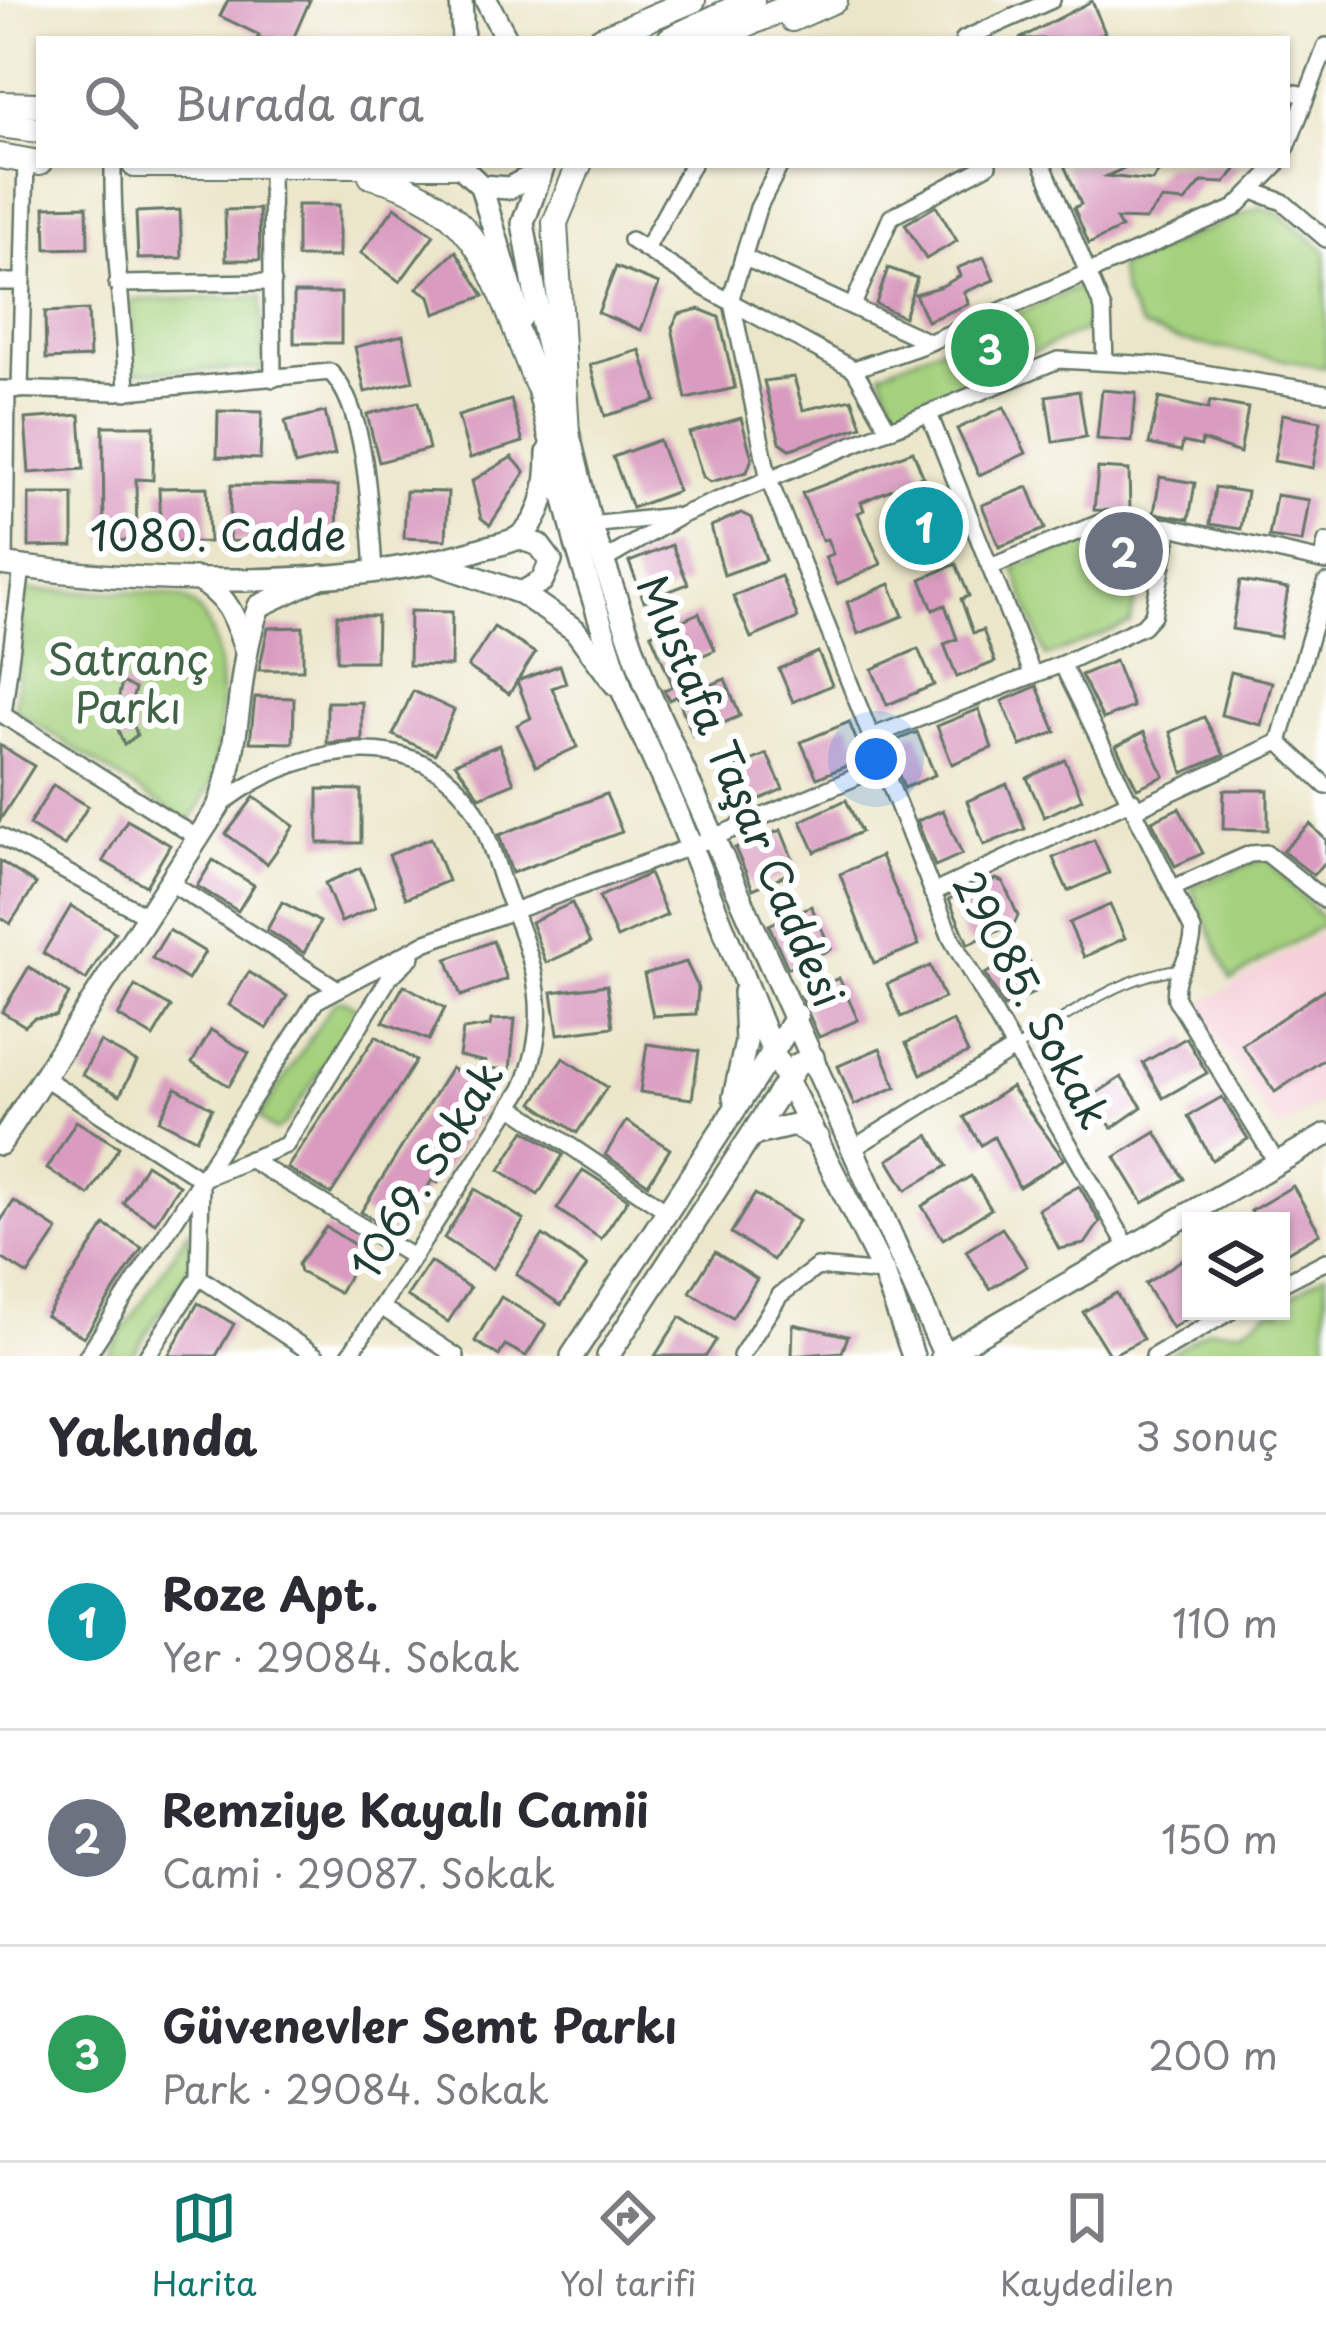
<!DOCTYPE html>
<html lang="tr">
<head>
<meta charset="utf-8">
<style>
  body { margin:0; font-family:"Playpen Sans",sans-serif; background:#f2f2f3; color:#2b2b33 }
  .controls { position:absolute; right:36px; bottom:36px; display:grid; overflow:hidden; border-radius:0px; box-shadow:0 3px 9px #0004 }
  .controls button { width:108px; height:108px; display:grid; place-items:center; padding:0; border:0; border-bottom:3px solid #e1e1e2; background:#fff; color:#2b2b33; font:60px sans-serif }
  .you { position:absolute; left:876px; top:759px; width:42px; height:42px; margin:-30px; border:9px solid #fff; border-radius:50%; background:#1a73e8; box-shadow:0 0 0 18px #1a73e833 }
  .badge { display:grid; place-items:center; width:78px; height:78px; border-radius:50%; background:#0f766e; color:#fff; font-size:39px; font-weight:700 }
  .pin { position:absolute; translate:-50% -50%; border:6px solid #fff; box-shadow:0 3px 12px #0006 }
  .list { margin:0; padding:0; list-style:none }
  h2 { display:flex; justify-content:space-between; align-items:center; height:156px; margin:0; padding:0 48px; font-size:51px }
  h2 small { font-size:39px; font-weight:400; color:#7c7c81 }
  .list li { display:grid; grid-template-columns:78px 1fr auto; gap:36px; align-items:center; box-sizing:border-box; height:216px; padding:0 48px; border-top:3px solid #e1e1e2 }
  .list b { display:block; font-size:45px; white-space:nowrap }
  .list p { margin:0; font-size:39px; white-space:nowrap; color:#7c7c81 }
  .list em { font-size:39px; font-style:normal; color:#7c7c81 }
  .icon { flex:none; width:66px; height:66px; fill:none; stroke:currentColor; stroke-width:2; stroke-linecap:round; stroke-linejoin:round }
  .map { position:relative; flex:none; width:1326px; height:1356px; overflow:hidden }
  .search { position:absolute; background:#fff; box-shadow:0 3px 9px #0004; left:36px; right:36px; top:36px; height:132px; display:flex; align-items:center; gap:30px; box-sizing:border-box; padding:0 42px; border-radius:0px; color:#7c7c81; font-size:45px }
  .sheet { height:804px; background:#fff }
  nav { display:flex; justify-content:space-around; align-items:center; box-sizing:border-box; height:168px; border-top:3px solid #e1e1e2; background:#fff; font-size:33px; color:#7c7c81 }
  nav a { display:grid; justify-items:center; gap:6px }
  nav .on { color:#0f766e }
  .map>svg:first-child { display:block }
  .built { fill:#f5cfd9 }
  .green { fill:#a5d17e; stroke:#628759; stroke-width:3 }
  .building { fill:#d99bc0 }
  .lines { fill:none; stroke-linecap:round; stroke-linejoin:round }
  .lane-casing { stroke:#667868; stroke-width:12 }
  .street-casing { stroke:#667868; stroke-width:20 }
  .secondary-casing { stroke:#667868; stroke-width:26 }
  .primary-casing { stroke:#667868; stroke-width:28 }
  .lane { stroke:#fff; stroke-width:8 }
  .street { stroke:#fff; stroke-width:15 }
  .secondary { stroke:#fff; stroke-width:21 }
  .primary { stroke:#fff; stroke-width:24 }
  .labels { text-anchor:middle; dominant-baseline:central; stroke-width:12; stroke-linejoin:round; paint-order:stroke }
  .street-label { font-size:42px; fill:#1f3d34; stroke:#fff }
  .park-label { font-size:42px; fill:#406246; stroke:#fff }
</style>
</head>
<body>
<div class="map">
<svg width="1326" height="1356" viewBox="0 0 1326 1356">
  <rect width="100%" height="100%" fill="#fff"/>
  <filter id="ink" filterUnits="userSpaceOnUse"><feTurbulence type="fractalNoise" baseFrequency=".00833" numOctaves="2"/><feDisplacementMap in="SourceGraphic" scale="24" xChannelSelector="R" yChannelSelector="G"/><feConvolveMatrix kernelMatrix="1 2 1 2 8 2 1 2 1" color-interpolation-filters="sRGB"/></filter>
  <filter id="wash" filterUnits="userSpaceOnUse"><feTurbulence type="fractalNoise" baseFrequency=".004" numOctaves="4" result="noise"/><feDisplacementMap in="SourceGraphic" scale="48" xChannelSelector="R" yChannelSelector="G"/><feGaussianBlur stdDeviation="2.7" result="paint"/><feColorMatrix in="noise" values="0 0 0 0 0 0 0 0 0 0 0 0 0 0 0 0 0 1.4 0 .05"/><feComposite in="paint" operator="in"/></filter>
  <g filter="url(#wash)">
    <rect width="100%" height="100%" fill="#ebe6c9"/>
    <!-- built -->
    <polygon class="built" points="1326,929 1326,1100 1278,1130 1195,1008"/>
    <!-- green -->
    <g class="green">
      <polygon points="1260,207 1280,214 1326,251 1326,368 1179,340 1142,327 1124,296 1118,268"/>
      <polygon points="1084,285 1098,324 897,412 881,372"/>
      <polygon points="261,297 263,369 133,372 132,300"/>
      <polygon points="1097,537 1098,573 1140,577 1130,623 1046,657 1014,568"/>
      <path d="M25 590C57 592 161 589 184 599 233 622 223 738 211 782 207 796 196 811 189 823L15 710Z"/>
      <polygon points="1266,859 1326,923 1231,980 1191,887"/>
      <polygon points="344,1000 357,1008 356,1017 285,1124 275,1131 259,1118 334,1002"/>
      <polygon points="189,1230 191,1264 132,1356 107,1356"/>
      <polygon points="1326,1273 1326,1356 1166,1356 1209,1329 1241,1330 1269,1311 1281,1311 1281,1303"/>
    </g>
    <g id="blocks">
      <!-- building -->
      <g class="building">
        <polygon points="228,0 310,0 293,39 257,39 259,35 220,16"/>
        <polygon points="1092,1 1105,33 1090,39 1019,39"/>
        <polygon points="1064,165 1131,165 1107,176 1152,181 1164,165 1240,165 1225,183 1202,182 1185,202 1162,200 1145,220 1116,219 1121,228 1089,244 1074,208 1081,204"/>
        <rect x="297" y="205" width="42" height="52"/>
        <polygon points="87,206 88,248 46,249 45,207"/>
        <polygon points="936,206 957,241 926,259 905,224"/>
        <polygon points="395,207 434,235 400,282 361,253"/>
        <polygon points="259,209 260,260 226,260 225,210"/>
        <polygon points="180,210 182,258 138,259 136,212"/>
        <polygon points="456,251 484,296 435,314 430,296 417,288"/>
        <polygon points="984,257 994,280 964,292 969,304 927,321 915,294 942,286 960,276 957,268"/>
        <polygon points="616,267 659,284 641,330 598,313"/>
        <polygon points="888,268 917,278 904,317 876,304"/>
        <rect x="294" y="293" width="47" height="50"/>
        <polygon points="699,309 719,317 735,388 686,399 672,327 679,314"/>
        <polygon points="88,310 90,357 46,359 45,312"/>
        <polygon points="403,335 413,381 365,392 355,347"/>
        <polygon points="640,350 656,401 605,416 590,365"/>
        <polygon points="794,377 803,410 852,399 862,426 790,449 780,442 764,381"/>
        <polygon points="1102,390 1136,393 1132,442 1097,439"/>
        <polygon points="1079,391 1086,437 1053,442 1046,396"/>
        <polygon points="1159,398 1208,409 1210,401 1248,408 1240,453 1202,440 1201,446 1183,442 1181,451 1149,444"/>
        <polygon points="511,400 523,442 470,458 458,416"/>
        <polygon points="418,402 429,449 379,462 367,414"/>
        <polygon points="1004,407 1026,453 979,475 957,429"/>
        <polygon points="218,411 262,412 260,459 217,457"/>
        <polygon points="325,412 335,455 295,465 285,421"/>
        <polygon points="1282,414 1321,421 1313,468 1274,461"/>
        <polygon points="80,415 84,469 29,473 25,419"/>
        <polygon points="741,418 752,458 747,472 710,482 703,477 689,433"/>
        <polygon points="103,426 154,426 153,480 136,479 137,540 104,541"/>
        <polygon points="659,440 678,491 632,508 613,457"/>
        <polygon points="913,451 923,476 861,502 864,510 858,513 881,564 837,584 825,557 833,554 827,539 822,540 802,493"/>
        <polygon points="512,457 525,472 490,525 481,518 472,481"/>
        <polygon points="1098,468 1129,470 1130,511 1094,510"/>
        <polygon points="1160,477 1195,483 1189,519 1154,513"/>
        <polygon points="231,485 338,486 337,543 229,541"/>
        <polygon points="207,487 209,542 161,543 159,488"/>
        <polygon points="1028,487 1045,529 999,547 982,505"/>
        <polygon points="1215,487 1247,492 1241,529 1210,524"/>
        <polygon points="406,491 448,492 446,540 404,538"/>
        <polygon points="29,494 73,494 73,546 29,547"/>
        <polygon points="1276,495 1309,500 1302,542 1269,537"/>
        <polygon points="939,502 951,536 910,551 898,517"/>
        <polygon points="741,513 752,518 766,560 724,575 711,526"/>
        <polygon points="1109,532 1146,536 1144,571 1101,568 1104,534"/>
        <polygon points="672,545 688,584 644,601 629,562"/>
        <polygon points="956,564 969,596 961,599 973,633 983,630 995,662 957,677 944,644 957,639 945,605 933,610 921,579"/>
        <polygon points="781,576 798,618 751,638 733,596"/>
        <polygon points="1240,581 1288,589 1280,637 1232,629"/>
        <polygon points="890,584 903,616 858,634 847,602"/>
        <polygon points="410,611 452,612 451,666 409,665"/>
        <polygon points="699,613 715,650 683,664 694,692 725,679 740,716 693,736 677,696 669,700 664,690 673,686 651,634"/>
        <polygon points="337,615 377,616 376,661 337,661"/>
        <polygon points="303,627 303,670 259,670 268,628"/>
        <polygon points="494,627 535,653 509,694 468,667"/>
        <polygon points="918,649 934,685 887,705 872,669"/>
        <polygon points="818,652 832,685 793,702 779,669"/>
        <polygon points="1115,661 1133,707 1103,719 1081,675"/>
        <polygon points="560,665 566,683 552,688 577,747 536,766 517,725 531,718 517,681"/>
        <polygon points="1231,672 1272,682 1261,725 1221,715"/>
        <polygon points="122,682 135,689 129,712 137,735 124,745 114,719"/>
        <polygon points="1037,686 1056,732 1021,746 1002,701"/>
        <polygon points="413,691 454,710 435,754 393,735"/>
        <polygon points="255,697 294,698 293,743 250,742"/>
        <polygon points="327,702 362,702 362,740 327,743"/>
        <polygon points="979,709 992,748 952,764 937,726"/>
        <polygon points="1204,717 1224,755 1183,773 1170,732"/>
        <polygon points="849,722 864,759 817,778 801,742"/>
        <polygon points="917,732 935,775 904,788 887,744"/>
        <polygon points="1144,732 1164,776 1137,788 1116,746"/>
        <polygon points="0,745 34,766 0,820"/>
        <polygon points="499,745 514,783 480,797 455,763"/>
        <polygon points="767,754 783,789 736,810 720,775"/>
        <polygon points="1065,760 1082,799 1044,817 1027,778"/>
        <polygon points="1007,784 1025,829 984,845 967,801"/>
        <polygon points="53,785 88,806 64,846 29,825"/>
        <polygon points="318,789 361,790 361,843 318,843"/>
        <polygon points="1224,790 1268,790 1268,830 1223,829"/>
        <polygon points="606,794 622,832 512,873 499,835"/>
        <polygon points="254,797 294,826 267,864 226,834"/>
        <polygon points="846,800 861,832 815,852 801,821"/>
        <polygon points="1179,808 1203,853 1175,866 1152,821"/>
        <polygon points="943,810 962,854 935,866 917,821"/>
        <polygon points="127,820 170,845 146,886 103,861"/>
        <polygon points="1310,824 1326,840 1326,862 1313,875 1282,851"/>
        <polygon points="781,830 797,870 753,889 735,848"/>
        <polygon points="431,838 448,881 406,898 389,855"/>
        <polygon points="1094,840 1109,873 1068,891 1053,858"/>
        <polygon points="881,856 919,945 874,963 840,874"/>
        <polygon points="213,860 254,885 238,911 197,886"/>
        <polygon points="0,861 36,884 10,924 0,917"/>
        <polygon points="360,868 376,907 341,922 325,883"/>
        <polygon points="649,874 667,915 617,938 599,897"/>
        <polygon points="996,879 1003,882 1018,916 1014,924 968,944 949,899"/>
        <polygon points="282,902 320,922 304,953 267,930"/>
        <polygon points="572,903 590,943 546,963 531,922"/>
        <polygon points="1110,905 1125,938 1084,957 1069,923"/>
        <polygon points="71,906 115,932 86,980 43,953"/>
        <polygon points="811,906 831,949 788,968 769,925"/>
        <polygon points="169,930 205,952 188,980 152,958"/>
        <polygon points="493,941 507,979 461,996 447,959"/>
        <polygon points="1019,954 1022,961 1028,958 1040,984 1032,988 1034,993 1004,1007 985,974"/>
        <polygon points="686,962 698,987 696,1014 653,1016 644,974"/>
        <polygon points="930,966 944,998 901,1017 887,984"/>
        <polygon points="29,967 69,994 56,1016 34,1018 25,1026 2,1012"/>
        <polygon points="249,972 287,996 267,1029 229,1005"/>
        <polygon points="839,978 858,1020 819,1037 800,995"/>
        <polygon points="404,985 445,1008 429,1040 383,1022"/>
        <polygon points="607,985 613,1027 558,1034 552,992"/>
        <polygon points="135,986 171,1007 153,1037 118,1016"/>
        <polygon points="1326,988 1326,1058 1275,1092 1242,1045"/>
        <polygon points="515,1019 510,1070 485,1068 486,1062 459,1056 463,1030 490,1026 491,1020"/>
        <polygon points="953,1021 968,1053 921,1074 906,1043"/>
        <polygon points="211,1030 249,1053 229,1086 192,1063"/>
        <polygon points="376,1036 416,1061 331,1194 287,1168"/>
        <polygon points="1186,1038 1207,1073 1163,1098 1143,1063"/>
        <polygon points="100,1042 137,1062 120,1095 82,1075"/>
        <polygon points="647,1044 699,1051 692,1099 640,1092"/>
        <polygon points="880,1048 896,1087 854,1105 838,1066"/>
        <polygon points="563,1058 607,1087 577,1133 533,1103"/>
        <polygon points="451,1068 491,1094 438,1183 432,1180 399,1234 361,1212"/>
        <polygon points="1121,1077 1142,1107 1112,1128 1091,1097"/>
        <polygon points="1011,1087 1064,1159 1019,1187 994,1137 981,1145 964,1117"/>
        <polygon points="176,1088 212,1108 196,1139 159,1120"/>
        <polygon points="1222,1097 1248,1139 1212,1160 1188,1116"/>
        <polygon points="76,1121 119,1147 89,1195 47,1169"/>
        <polygon points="626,1121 670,1149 648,1184 605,1155"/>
        <polygon points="525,1130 563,1155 538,1195 500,1170"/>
        <polygon points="1156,1132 1184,1179 1143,1203 1115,1157"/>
        <polygon points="929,1135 947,1166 906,1190 888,1160"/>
        <polygon points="146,1164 179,1185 155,1223 123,1203"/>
        <polygon points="583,1170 628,1199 601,1239 557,1209"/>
        <polygon points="971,1176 991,1209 943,1239 922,1206"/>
        <polygon points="1079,1186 1100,1222 1085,1244 1059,1249 1038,1209"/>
        <polygon points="1293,1186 1320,1233 1281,1256 1281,1221 1257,1221 1251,1211"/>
        <polygon points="475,1189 524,1220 493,1269 444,1238"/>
        <polygon points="755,1194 798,1221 773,1260 731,1233"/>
        <polygon points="14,1201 58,1230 28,1275 0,1257 0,1222"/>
        <polygon points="105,1225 142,1248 84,1337 46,1316"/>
        <polygon points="326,1227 363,1250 339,1293 300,1272 298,1264"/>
        <polygon points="1002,1228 1027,1266 990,1289 966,1251"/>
        <polygon points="543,1235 587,1266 561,1305 516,1274"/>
        <polygon points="715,1252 757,1279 732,1318 690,1292"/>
        <polygon points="1191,1254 1191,1316 1172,1328 1145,1284"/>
        <polygon points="430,1262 470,1288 448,1322 407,1296"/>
        <polygon points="1116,1293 1143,1339 1110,1356 1083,1312"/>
        <polygon points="501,1297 546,1324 526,1356 505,1345 499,1356 475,1341"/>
        <polygon points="198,1303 234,1324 216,1356 168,1356"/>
        <polygon points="680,1317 716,1340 706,1356 655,1356"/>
        <polygon points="793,1324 848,1336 842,1352 792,1356"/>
      </g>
    </g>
  </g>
  <g filter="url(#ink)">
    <use href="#blocks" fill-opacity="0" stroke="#667868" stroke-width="3"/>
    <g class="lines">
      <!-- lane casing -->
      <g class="lane-casing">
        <path id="lane" d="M1013 1050C1065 1018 1116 978 1177 969"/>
      </g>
      <!-- street casing -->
      <g class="street-casing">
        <g id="street">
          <polyline points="964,39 1052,0"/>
          <polyline points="1287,91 1306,95"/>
          <polyline points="1287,147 1326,46"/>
          <path d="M113 165C112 242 124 315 127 392"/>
          <polyline points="780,165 758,208 731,298 769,480 951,938 1129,1249"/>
          <polyline points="1043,165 1103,309 1105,362"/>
          <polyline points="271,167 273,379"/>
          <polyline points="1256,192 1283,202 1326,239"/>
          <polyline points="631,240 707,289 854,369 889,430"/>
          <polyline points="646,249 692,165"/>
          <polyline points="743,257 929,342"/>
          <polyline points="0,282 22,282"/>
          <polyline points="117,284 273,282"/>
          <polyline points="853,305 891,217 988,165"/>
          <polyline points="854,369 921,346 1235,208 1277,165"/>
          <path d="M0 389 117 392 330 372C368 409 370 518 374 571"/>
          <polyline points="20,390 26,161"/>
          <polyline points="929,414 1032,673"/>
          <polyline points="591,525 673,516"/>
          <polyline points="603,561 682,515 1058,360 1155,365 1326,393"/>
          <polyline points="1322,561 1326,542"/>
          <polyline points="5,564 7,390"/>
          <polyline points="990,567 1107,520 1170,527 1326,562"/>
          <polyline points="22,568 3,715 198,838"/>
          <polyline points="1326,583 1279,742 1326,786"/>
          <path d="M1062 664 1193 930C1194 958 1172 970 1176 999L1277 1163"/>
          <polyline points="873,736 1062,664 1143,626 1153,615 1170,527"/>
          <path d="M221 805C286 751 409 719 469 801 487 825 496 866 507 895 536 965 553 1017 522 1089L349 1356"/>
          <polyline points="1136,809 1279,742"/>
          <polyline points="0,836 147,916"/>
          <polyline points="169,882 338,989"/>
          <polyline points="1173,888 1250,854 1266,853 1326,901"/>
          <polyline points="932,893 1132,800"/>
          <polyline points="43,1077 201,1179 286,1145 389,978 412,956"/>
          <polyline points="511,1106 667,1211"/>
          <polyline points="852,1149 1012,1050"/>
          <polyline points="249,1159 413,1257"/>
          <polyline points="199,1277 316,1356"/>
          <polyline points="1281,1284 1326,1261"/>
          <polyline points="381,1307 456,1356"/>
          <polyline points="87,1356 316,1001 427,942 698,844 882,766"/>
          <polyline points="147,1356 199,1277 201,1182"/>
          <polyline points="741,1356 780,1295 817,1267 884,1273"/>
          <polyline points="1154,1356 1231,1311"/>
        </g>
      </g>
      <!-- secondary casing -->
      <g class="secondary-casing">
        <g id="secondary">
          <polyline points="461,0 463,39"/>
          <polyline points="486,0 506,38"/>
          <polyline points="459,165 481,186 509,188 540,172"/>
          <polyline points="543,168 523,223 538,309 591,525 646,686 945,1356"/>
          <polyline points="481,186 520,318"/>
          <polyline points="534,372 576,544 622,690 675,807 772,1050 884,1273 913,1356"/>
          <polyline points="518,538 539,545 551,561 542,581 521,593"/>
          <path d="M0 564C142 584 347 592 484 548 494 545 511 543 519 537 544 519 548 481 548 453"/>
          <polyline points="438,564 521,593 575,630 615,684"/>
          <path d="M194 578C228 594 235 618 246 652"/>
          <polyline points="734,1097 746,1042 744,992"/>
          <polyline points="752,1135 794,1125 818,1138"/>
          <path d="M0 1144 218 807C243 741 235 671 259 606L323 576"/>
          <polyline points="572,1356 797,1015"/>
          <polyline points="608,1356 797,1065 813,1057"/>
          <polyline points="942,1356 1326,1135"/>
        </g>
      </g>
      <!-- primary casing -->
      <g class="primary-casing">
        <g id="primary">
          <polyline points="792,19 835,0"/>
          <polyline points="601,39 693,0"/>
          <polyline points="670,39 752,0"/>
          <polyline points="712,39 805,0"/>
          <polyline points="0,104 39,105"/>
          <polyline points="0,125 39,130"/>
          <polyline points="0,156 39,163"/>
          <polyline points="135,165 454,165"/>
          <path d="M371 176C487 205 496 287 537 384"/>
          <polyline points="567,434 555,223 579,165"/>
        </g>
      </g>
      <!-- lane -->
      <use href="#lane" class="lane"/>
      <!-- street -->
      <use href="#street" class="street"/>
      <!-- secondary -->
      <use href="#secondary" class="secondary"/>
      <!-- primary -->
      <use href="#primary" class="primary"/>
    </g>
  </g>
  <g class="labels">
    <!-- street labels -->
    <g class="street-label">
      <text x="218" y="533">1080. Cadde</text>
      <text transform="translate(742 790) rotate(67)">Mustafa Taşar Caddesi</text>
      <text transform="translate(1033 999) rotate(62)">29085. Sokak</text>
      <text transform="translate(425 1169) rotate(-58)">1069. Sokak</text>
    </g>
    <!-- park labels -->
    <g class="park-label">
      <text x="128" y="657">Satranç<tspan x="128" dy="48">Parkı</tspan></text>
    </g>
  </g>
</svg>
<div class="controls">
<button><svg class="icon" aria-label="layers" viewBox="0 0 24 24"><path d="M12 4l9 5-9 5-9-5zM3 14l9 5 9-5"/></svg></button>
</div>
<div class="you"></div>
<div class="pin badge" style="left:924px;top:526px;background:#0f9aa8">1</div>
<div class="pin badge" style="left:1124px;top:551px;background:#6b7280">2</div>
<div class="pin badge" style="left:990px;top:348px;background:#2e9e5b">3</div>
<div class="search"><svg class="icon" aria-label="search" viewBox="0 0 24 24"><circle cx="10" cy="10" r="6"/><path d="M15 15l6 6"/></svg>Burada ara</div>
</div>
<section class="sheet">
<h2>Yakında<small>3 sonuç</small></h2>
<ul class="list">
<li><span class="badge" style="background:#0f9aa8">1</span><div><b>Roze Apt.</b><p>Yer · 29084. Sokak</p></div><em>110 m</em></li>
<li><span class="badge" style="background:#6b7280">2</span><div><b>Remziye Kayalı Camii</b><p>Cami · 29087. Sokak</p></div><em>150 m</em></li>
<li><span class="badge" style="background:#2e9e5b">3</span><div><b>Güvenevler Semt Parkı</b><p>Park · 29084. Sokak</p></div><em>200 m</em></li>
</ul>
</section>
<nav>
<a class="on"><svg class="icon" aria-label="map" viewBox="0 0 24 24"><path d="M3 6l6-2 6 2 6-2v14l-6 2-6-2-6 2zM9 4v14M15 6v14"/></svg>Harita</a>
<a><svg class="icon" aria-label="directions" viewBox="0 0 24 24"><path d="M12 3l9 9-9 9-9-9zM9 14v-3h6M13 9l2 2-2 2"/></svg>Yol tarifi</a>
<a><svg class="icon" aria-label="saved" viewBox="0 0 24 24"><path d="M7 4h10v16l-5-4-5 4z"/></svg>Kaydedilen</a>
</nav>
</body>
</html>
